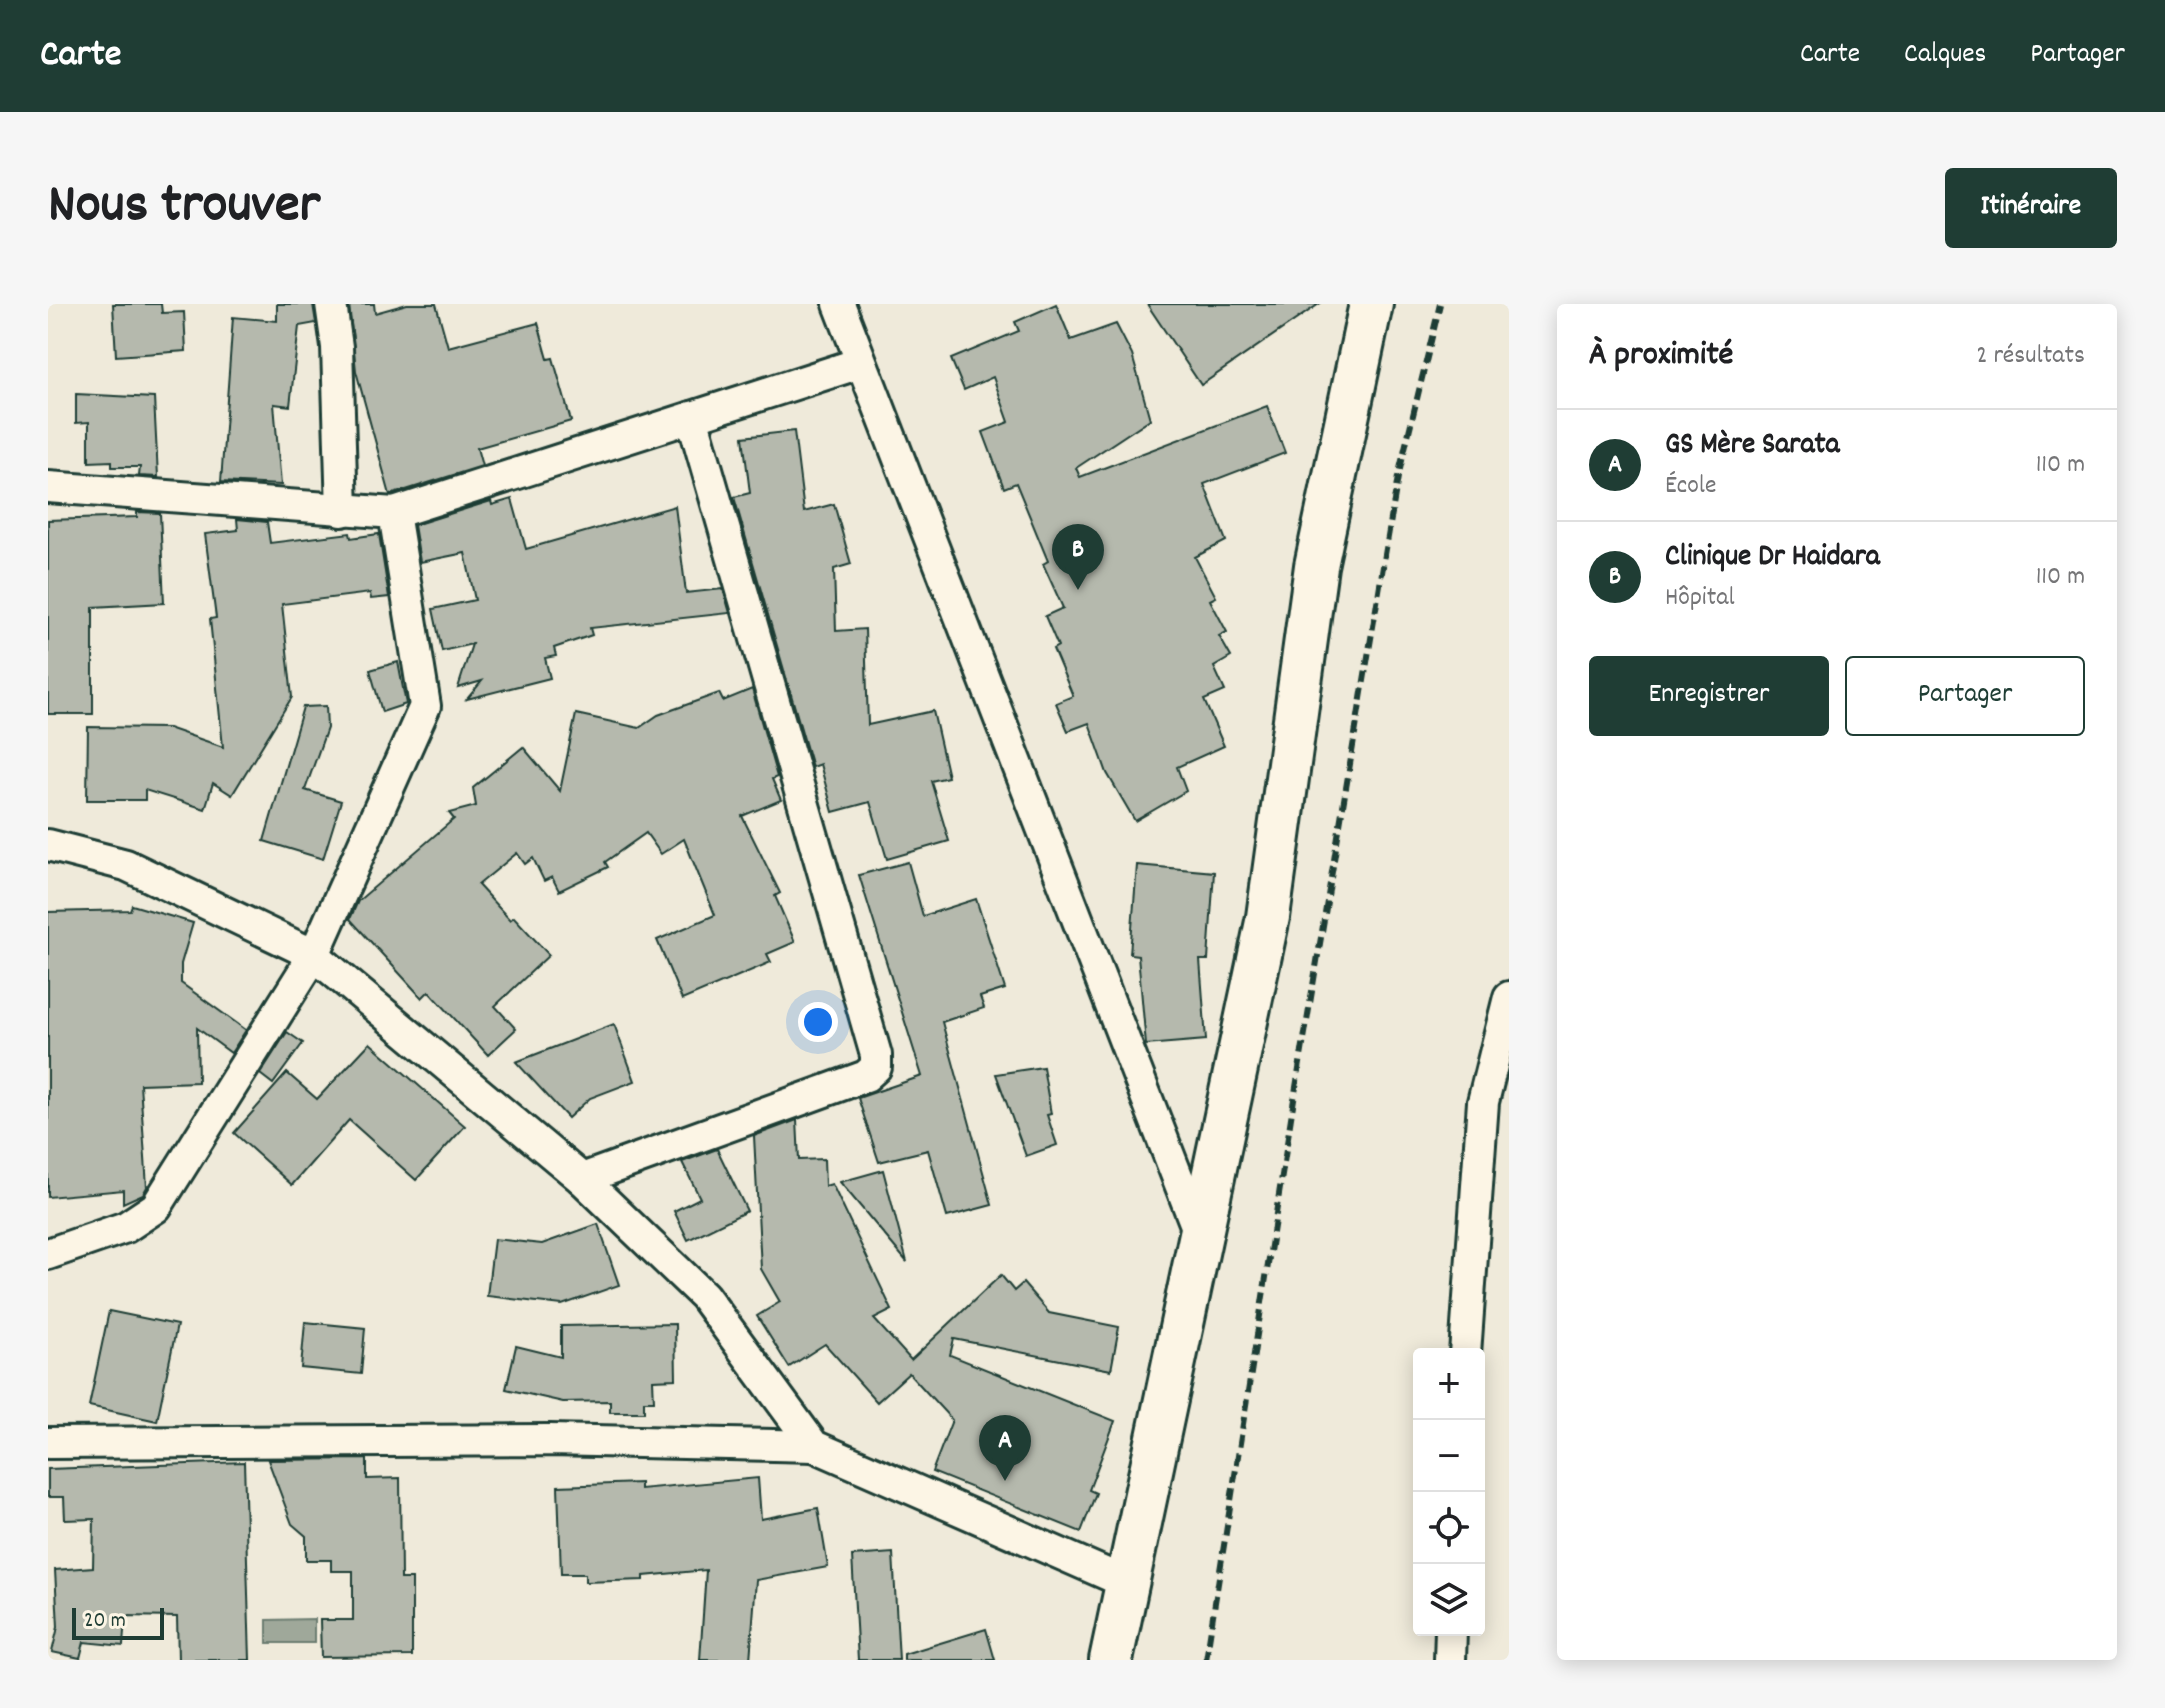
<!DOCTYPE html>
<html lang="fr">
<head>
<meta charset="utf-8">
<style>
  body { margin:0; font-family:Dekko,sans-serif; background:#f6f6f6; color:#202124 }
  .controls { position:absolute; right:24px; bottom:24px; display:grid; overflow:hidden; border-radius:8px; box-shadow:0 4px 20px #0003 }
  .controls button { width:72px; height:72px; display:grid; place-items:center; padding:0; border:0; border-bottom:2px solid #e0e0e0; background:#fff; color:#202124; font:40px sans-serif }
  .scale { position:absolute; left:24px; bottom:20px; width:92px; box-sizing:border-box; padding-left:8px; border:4px solid #1f3d34; border-top:0; font-size:22px; line-height:28px; white-space:nowrap; color:#1f3d34; -webkit-text-stroke:6px #fcf5e5; paint-order:stroke }
  .you { position:absolute; left:770px; top:718px; width:28px; height:28px; margin:-20px; border:6px solid #fff; border-radius:50%; background:#1a73e8; box-shadow:0 0 0 12px #1a73e833 }
  .badge { display:grid; place-items:center; width:52px; height:52px; border-radius:50%; background:#1f3d34; color:#fff; font-size:26px; font-weight:700 }
  .pin { position:absolute; translate:-50% -66px; filter:drop-shadow(0 2px 4px #0008) }
  .pin::after { content:''; position:absolute; top:42px; width:28px; height:24px; background:inherit; clip-path:polygon(0 0,100% 0,50% 100%) }
  .list { margin:0; padding:0; list-style:none }
  h2 { display:flex; justify-content:space-between; align-items:center; height:104px; margin:0; padding:0 32px; font-size:34px }
  h2 small { font-size:26px; font-weight:400; color:#757577 }
  .list li { display:grid; grid-template-columns:52px 1fr auto; gap:24px; align-items:center; box-sizing:border-box; height:112px; padding:0 32px; border-top:2px solid #e0e0e0 }
  .list b { display:block; font-size:30px; white-space:nowrap }
  .list p { margin:0; font-size:26px; white-space:nowrap; color:#757577 }
  .list em { font-size:26px; font-style:normal; color:#757577 }
  .actions { display:flex; gap:16px; padding:24px 32px }
  .actions a { flex:1; padding:18px 0; border:2px solid #1f3d34; border-radius:8px; text-align:center; font-size:28px; color:#1f3d34 }
  .actions .main { background:#1f3d34; color:#fff }
  .icon { flex:none; width:44px; height:44px; fill:none; stroke:currentColor; stroke-width:2; stroke-linecap:round; stroke-linejoin:round }
  .map { position:relative; flex:none; width:1461px; height:1356px; overflow:hidden; border-radius:8px }
  header { display:flex; align-items:center; gap:48px; box-sizing:border-box; height:112px; padding:0 40px; background:#1f3d34; color:#fff }
  header strong { font-size:38px }
  nav { display:flex; gap:44px; margin-inline-start:auto; font-size:28px }
  .intro { display:flex; align-items:center; justify-content:space-between; box-sizing:border-box; height:192px; padding:0 48px }
  h1 { margin:0; font-size:56px }
  .button { padding:20px 36px; border-radius:8px; background:#1f3d34; color:#fff; font-size:28px; font-weight:700 }
  main { display:flex; gap:48px; padding:0 48px }
  aside { flex:1; background:#fff; border-radius:8px; box-shadow:0 4px 20px #0003 }
  .map>svg:first-child { display:block }
  .water { fill:#9fa89a; stroke:#6c7d71; stroke-width:2 }
  .building { fill:#b5b9ad; stroke:#1f3d34; stroke-width:2 }
  .lines { fill:none; stroke-linecap:round; stroke-linejoin:round }
  .street-casing { stroke:#1f3d34; stroke-width:36 }
  .secondary-casing { stroke:#1f3d34; stroke-width:48 }
  .street { stroke:#fcf5e5; stroke-width:30 }
  .secondary { stroke:#fcf5e5; stroke-width:42 }
  .rail { stroke:#1f3d34; stroke-width:6; stroke-dasharray:12 6; stroke-linecap:butt }
</style>
</head>
<body>
<header>
<strong>Carte</strong>
<nav><a>Carte</a><a>Calques</a><a>Partager</a></nav>
</header>
<div class="intro"><h1>Nous trouver</h1><a class="button">Itinéraire</a></div>
<main>
<div class="map">
<svg width="1461" height="1356" viewBox="0 0 1461 1356">
  <rect width="100%" height="100%" fill="#efeada"/>
  <filter id="ink" filterUnits="userSpaceOnUse"><feTurbulence type="fractalNoise" baseFrequency=".0125" numOctaves="2"/><feDisplacementMap in="SourceGraphic" scale="16" xChannelSelector="R" yChannelSelector="G"/><feConvolveMatrix kernelMatrix="1 2 1 2 8 2 1 2 1" color-interpolation-filters="sRGB"/></filter>
  <g filter="url(#ink)">
    <!-- water -->
    <polygon class="water" points="266,1315 266,1339 219,1339 219,1316"/>
    <!-- building -->
    <g class="building">
      <polygon points="65,0 113,0 114,9 136,8 138,47 68,52"/>
      <polygon points="229,0 265,0 268,19 251,22 242,102 226,100 233,181 173,178 185,13 229,17"/>
      <polygon points="301,0 326,0 327,9 359,0 388,0 400,43 490,19 500,55 505,54 523,117 429,144 434,162 342,191 308,67"/>
      <polygon points="1008,0 1023,36 1068,20 1084,51 1102,115 1028,164 1032,173 1219,102 1237,149 1156,180 1178,237 1147,253 1168,293 1162,296 1179,328 1171,332 1183,353 1166,363 1177,387 1156,396 1176,442 1129,463 1138,487 1087,517 1059,469 1041,419 1020,427 1008,399 1025,392 1005,345 1010,342 997,312 1015,304 995,260 1000,257 968,179 956,184 935,128 961,118 945,73 916,86 903,55 971,27 967,18"/>
      <polygon points="1099,0 1271,0 1153,81"/>
      <polygon points="28,90 106,94 110,173 91,172 92,163 64,163 64,157 41,158 41,118 28,119"/>
      <polygon points="746,127 756,208 786,200 803,260 786,265 788,327 817,325 820,421 885,407 900,473 883,477 901,537 839,555 822,498 785,508 772,460 764,463 686,193 702,189 695,133"/>
      <polygon points="464,195 478,245 627,202 638,289 675,285 682,309 542,324 544,331 506,344 508,352 497,354 502,374 419,395 434,377 410,384 424,340 394,347 385,305 427,296 417,249 372,258 366,221 443,197 444,201"/>
      <polygon points="89,208 112,209 116,299 45,303 45,410 0,410 0,216 89,213"/>
      <polygon points="189,215 219,218 222,239 302,229 303,234 331,230 341,293 323,295 322,289 234,300 244,393 184,491 165,479 157,505 97,486 97,496 39,496 40,423 120,424 175,443 162,315 168,314 157,230 190,226"/>
      <polygon points="350,358 358,400 334,408 322,366"/>
      <polygon points="704,385 729,473 724,475 733,496 694,512 732,589 727,592 747,638 719,650 723,658 634,696 609,636 667,611 636,535 613,550 598,529 557,558 560,563 511,587 504,573 496,577 485,554 477,560 469,549 430,581 462,616 466,613 501,651 447,702 468,725 440,751 381,687 374,694 302,615 310,597 406,515 401,509 428,502 425,484 475,443 512,487 528,410 591,424 610,411 671,389 675,397"/>
      <polygon points="278,402 279,424 257,486 293,497 275,555 216,537 255,403"/>
      <polygon points="860,558 875,612 928,595 957,685 932,693 936,704 894,718 944,901 899,913 880,846 831,858 810,794 874,772 811,571"/>
      <polygon points="1089,561 1166,568 1160,656 1152,656 1158,736 1098,741 1090,651 1082,650"/>
      <polygon points="84,601 145,619 133,660 133,679 198,726 183,749 149,724 150,778 92,780 99,883 95,890 75,899 75,886 0,893 0,608 82,606"/>
      <polygon points="566,720 587,777 542,794 520,814 468,758"/>
      <polygon points="239,728 255,739 225,780 212,770"/>
      <polygon points="322,739 417,822 368,876 301,816 244,881 186,829 239,769 269,795"/>
      <polygon points="995,763 1003,810 999,811 1009,841 978,852 948,770"/>
      <polygon points="749,816 751,856 776,855 777,882 784,880 844,1006 826,1015 863,1056 953,971 966,987 975,979 1001,1009 1071,1023 1063,1066 906,1035 902,1051 1067,1117 1041,1186 1048,1189 1033,1228 884,1168 904,1116 861,1069 829,1098 777,1040 741,1063 709,1012 732,998 713,965 706,832"/>
      <polygon points="669,845 699,907 640,936 626,907 652,894 634,858"/>
      <polygon points="835,866 859,958 792,878"/>
      <polygon points="550,920 571,981 514,1001 439,992 446,935 494,940"/>
      <polygon points="61,1007 129,1021 109,1117 41,1102"/>
      <polygon points="257,1018 317,1024 313,1070 253,1064"/>
      <polygon points="627,1020 628,1075 605,1076 606,1097 596,1097 596,1108 562,1108 562,1097 515,1098 458,1085 468,1042 513,1053 513,1022"/>
      <polygon points="319,1155 319,1175 352,1174 353,1275 364,1275 364,1352 273,1353 272,1316 305,1316 305,1267 283,1267 283,1256 258,1256 258,1232 244,1220 220,1156"/>
      <polygon points="196,1158 202,1356 130,1356 129,1313 77,1312 75,1342 36,1338 32,1354 4,1348 10,1323 7,1266 45,1263 46,1215 17,1216 16,1193 0,1193 0,1165"/>
      <polygon points="710,1174 713,1215 770,1204 780,1263 708,1276 702,1356 652,1356 658,1266 596,1272 596,1276 537,1278 537,1270 513,1270 510,1182 592,1179 592,1185"/>
      <polygon points="845,1249 851,1356 810,1356 804,1252"/>
      <polygon points="938,1325 947,1356 856,1356 856,1350"/>
    </g>
    <g class="lines">
      <!-- street casing -->
      <g class="street-casing">
        <g id="street">
          <polyline points="283,0 289,43 294,207"/>
          <polyline points="791,0 1153,934"/>
          <polyline points="0,183 346,209 377,402 266,651 108,903 78,923 0,950"/>
          <polyline points="346,209 812,59"/>
          <polyline points="0,541 78,561 266,651 534,875 656,992 766,1142 1079,1279"/>
          <polyline points="534,875 818,772 828,763 828,751 644,113"/>
          <polyline points="1417,1050 1435,798 1461,693"/>
          <polyline points="0,1139 502,1136 766,1142"/>
          <polyline points="1402,1356 1403,1326"/>
        </g>
      </g>
      <!-- secondary casing -->
      <g class="secondary-casing">
        <polyline id="secondary" points="1063,1356 1220,613 1268,262 1323,0"/>
      </g>
      <!-- street -->
      <use href="#street" class="street"/>
      <!-- secondary -->
      <use href="#secondary" class="secondary"/>
      <!-- rail -->
      <polyline class="rail" points="1158,1356 1245,801 1350,173 1392,0"/>
    </g>
  </g>
</svg>
<div class="controls">
<button>+</button>
<button>−</button>
<button><svg class="icon" aria-label="locate" viewBox="0 0 24 24"><circle cx="12" cy="12" r="6"/><path d="M12 2v4M12 18v4M2 12h4M18 12h4"/></svg></button>
<button><svg class="icon" aria-label="layers" viewBox="0 0 24 24"><path d="M12 4l9 5-9 5-9-5zM3 14l9 5 9-5"/></svg></button>
</div>
<div class="scale">20 m</div>
<div class="you"></div>
<div class="pin badge" style="left:957px;top:1177px">A</div>
<div class="pin badge" style="left:1030px;top:286px">B</div>
</div>
<aside>
<h2>À proximité<small>2 résultats</small></h2>
<ul class="list">
<li><span class="badge">A</span><div><b>GS Mère Sarata</b><p>École</p></div><em>110 m</em></li>
<li><span class="badge">B</span><div><b>Clinique Dr Haidara</b><p>Hôpital</p></div><em>110 m</em></li>
</ul>
<div class="actions"><a class="main">Enregistrer</a><a>Partager</a></div>
</aside>
</main>
</body>
</html>
